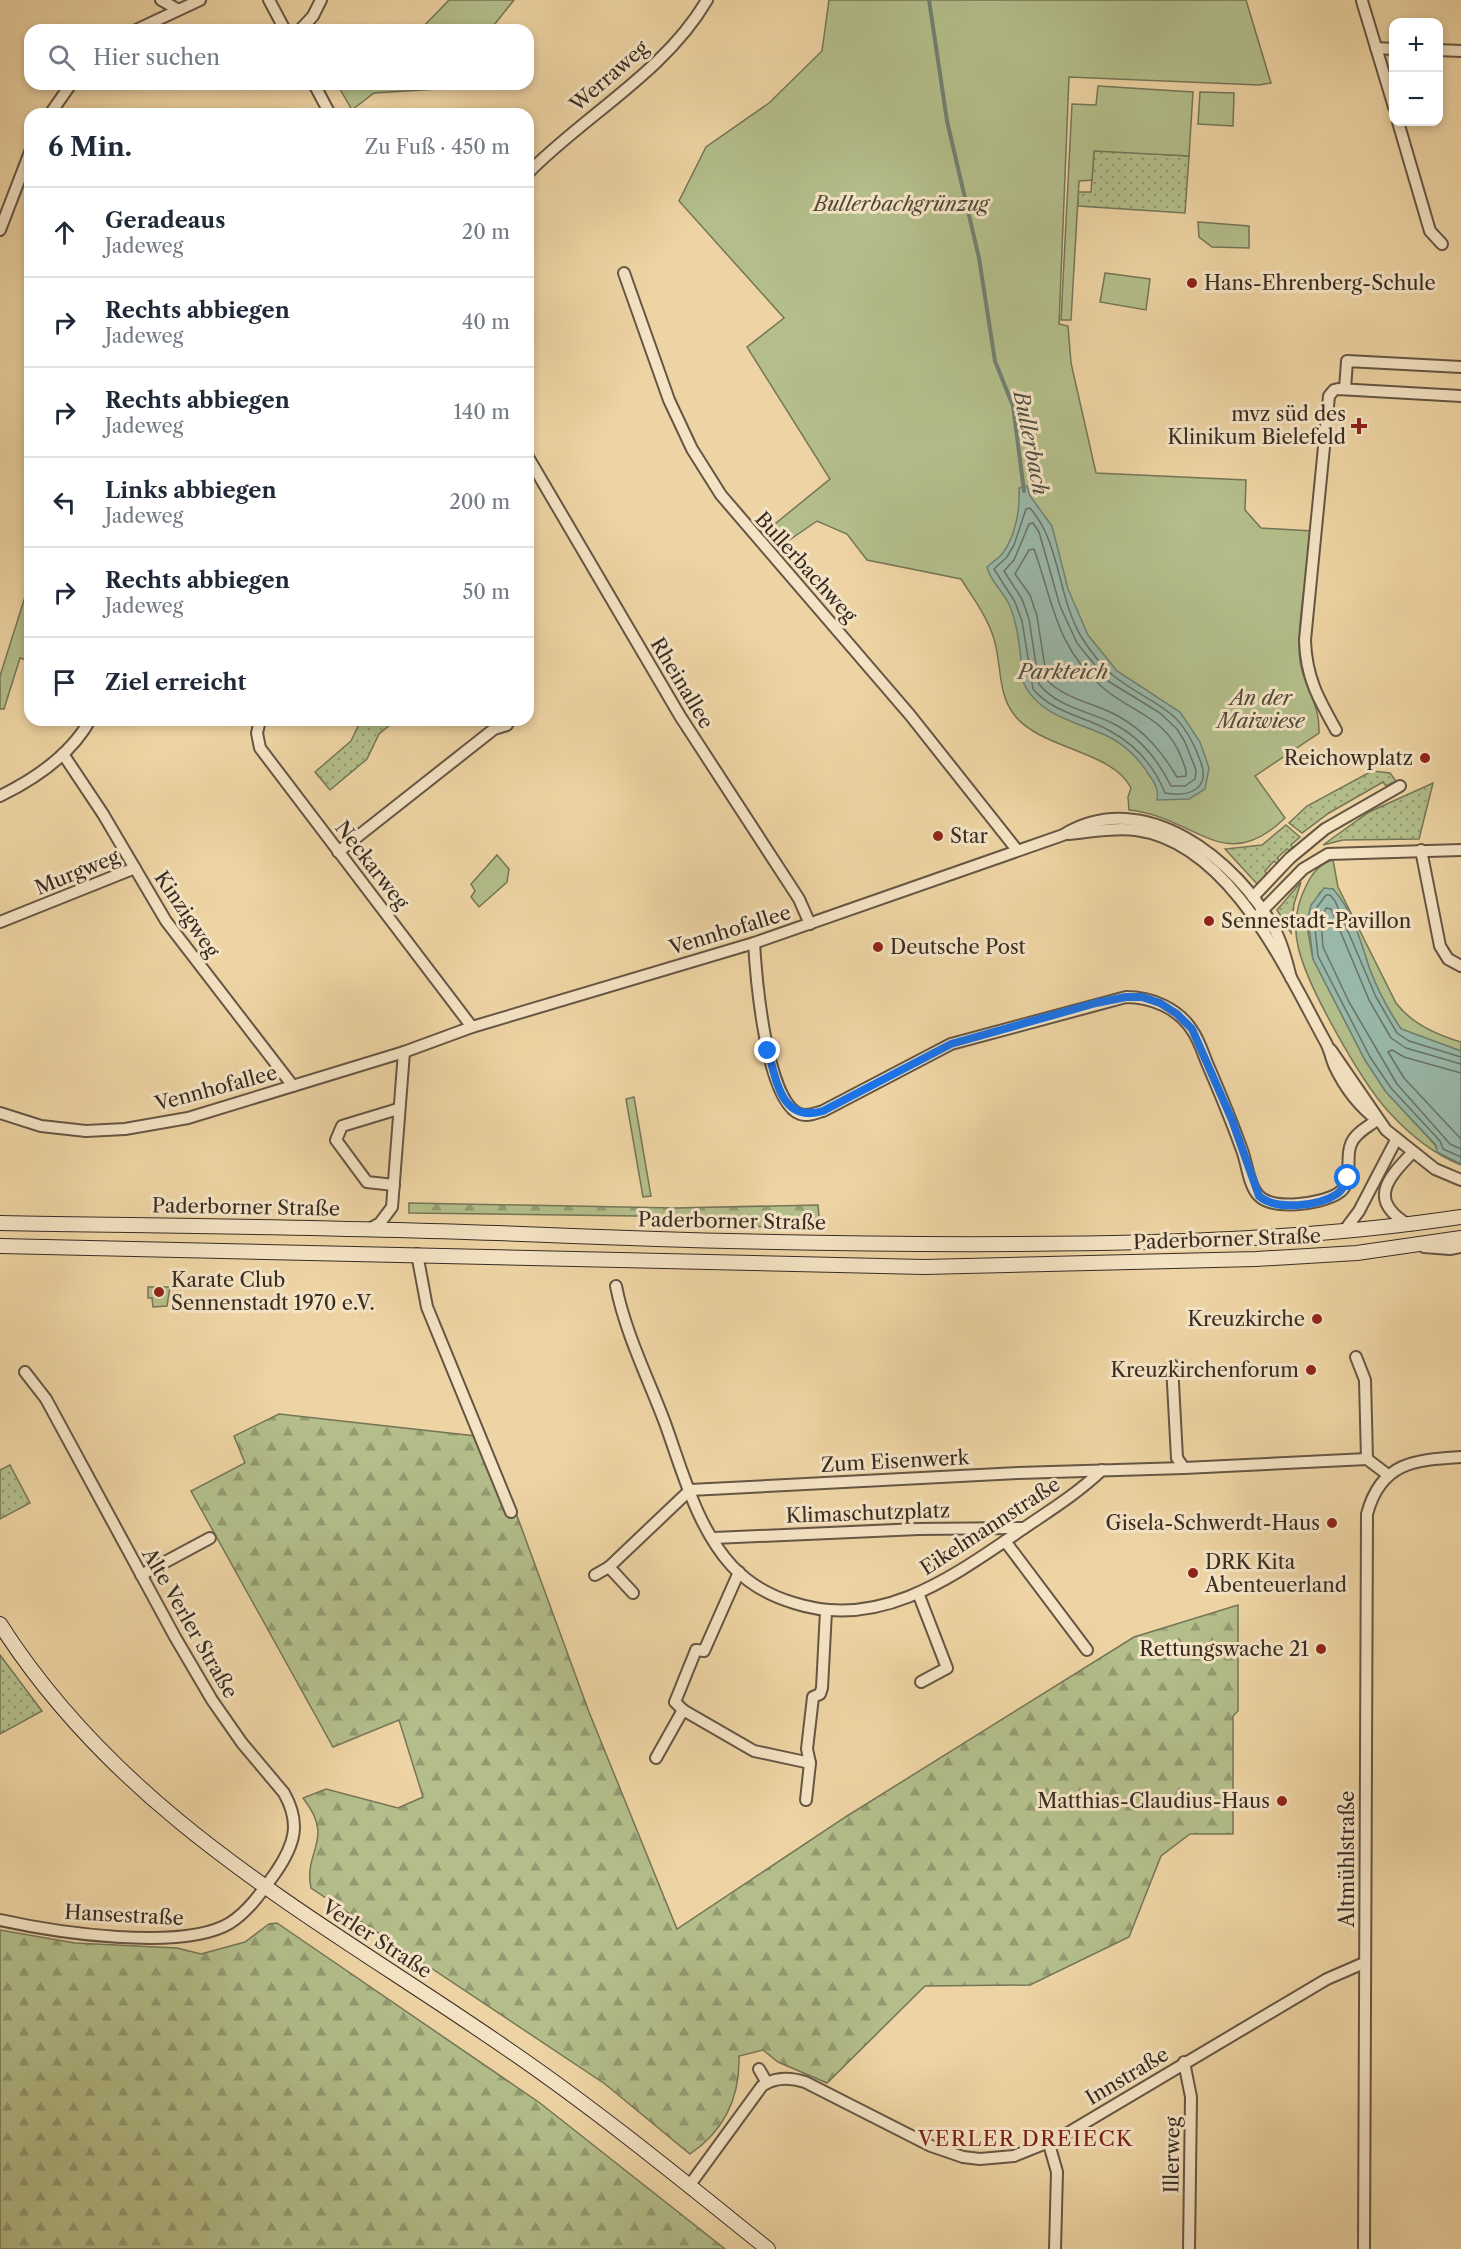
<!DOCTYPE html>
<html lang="de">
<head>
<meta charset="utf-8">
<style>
  body { margin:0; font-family:"Libre Caslon Text",serif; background:#f6f6f7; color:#1f2937 }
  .controls { position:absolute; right:18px; top:18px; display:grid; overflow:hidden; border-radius:12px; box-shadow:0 3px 9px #0003 }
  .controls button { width:54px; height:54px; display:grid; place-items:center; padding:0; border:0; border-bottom:2px solid #e0e1e3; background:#fff; color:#1f2937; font:30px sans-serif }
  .stop { position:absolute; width:18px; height:18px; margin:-14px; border:4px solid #1a73e8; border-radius:50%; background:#fff }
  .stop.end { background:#1a73e8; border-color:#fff; box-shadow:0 2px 6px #0008 }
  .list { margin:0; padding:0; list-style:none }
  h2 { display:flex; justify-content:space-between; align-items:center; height:78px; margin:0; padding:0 24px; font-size:26px }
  h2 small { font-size:20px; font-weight:400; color:#747a83 }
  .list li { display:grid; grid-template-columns:39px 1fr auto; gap:18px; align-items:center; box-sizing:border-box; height:90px; padding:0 24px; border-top:2px solid #e0e1e3 }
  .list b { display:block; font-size:22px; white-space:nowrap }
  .list p { margin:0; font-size:20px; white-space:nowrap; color:#747a83 }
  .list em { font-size:20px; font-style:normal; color:#747a83 }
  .icon { flex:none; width:33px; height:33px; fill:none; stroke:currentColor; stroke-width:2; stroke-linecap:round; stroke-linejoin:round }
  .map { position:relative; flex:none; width:1461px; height:2249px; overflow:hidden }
  .search { position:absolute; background:#fff; box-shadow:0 3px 9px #0003; left:24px; top:24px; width:510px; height:66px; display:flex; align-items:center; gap:15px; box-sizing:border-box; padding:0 21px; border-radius:18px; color:#747a83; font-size:22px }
  .panel { position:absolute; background:#fff; box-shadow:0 3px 9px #0003; left:24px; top:108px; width:510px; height:618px; border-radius:18px }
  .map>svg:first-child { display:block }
  .grass { fill:url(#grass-dots); stroke:#757557; stroke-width:1.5 }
  .forest { fill:url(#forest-firs); stroke:#757557; stroke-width:1.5 }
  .park { fill:#b3be8a; stroke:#757557; stroke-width:1.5 }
  .water { fill:#99b8a9; stroke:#728074; stroke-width:1.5 }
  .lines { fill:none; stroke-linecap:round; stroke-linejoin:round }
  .shore { stroke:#687266; stroke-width:1.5 }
  .stream { stroke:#728074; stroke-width:4 }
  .street-casing { stroke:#655644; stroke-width:14 }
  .secondary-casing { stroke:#372c24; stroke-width:16 }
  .street { stroke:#f4e3c4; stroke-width:10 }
  .secondary { stroke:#f4e3c4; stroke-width:14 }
  .route { stroke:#1a73e8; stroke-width:8 }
  .poi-dot { fill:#8f2418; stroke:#f4e3c4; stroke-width:2 }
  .labels { text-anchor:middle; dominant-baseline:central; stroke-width:6; stroke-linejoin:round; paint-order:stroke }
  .street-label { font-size:20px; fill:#372c24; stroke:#f4e3c4 }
  .park-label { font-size:20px; font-style:italic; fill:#504938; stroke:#f4e3c4 }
  .poi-label { font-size:20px; fill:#372c24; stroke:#f4e3c4; text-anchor:end }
  .water-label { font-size:21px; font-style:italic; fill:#504f45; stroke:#f4e3c4 }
  .neighbourhood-label { font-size:21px; letter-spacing:1.5px; fill:#7a1f14; stroke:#f4e3c4 }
</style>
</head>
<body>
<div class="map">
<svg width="1461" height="2249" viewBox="0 0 1461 2249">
  <defs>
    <pattern id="grass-dots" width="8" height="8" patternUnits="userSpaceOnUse" patternTransform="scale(1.5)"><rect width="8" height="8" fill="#b3be8a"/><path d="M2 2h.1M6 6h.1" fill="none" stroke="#929b71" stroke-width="1.8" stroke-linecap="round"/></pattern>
    <pattern id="forest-firs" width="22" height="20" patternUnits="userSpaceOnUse" patternTransform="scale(1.5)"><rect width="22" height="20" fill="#b3be8a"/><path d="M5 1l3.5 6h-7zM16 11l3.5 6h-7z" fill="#929b71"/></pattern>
  </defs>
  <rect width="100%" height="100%" fill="#eed4a4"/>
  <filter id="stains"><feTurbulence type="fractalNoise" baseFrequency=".00333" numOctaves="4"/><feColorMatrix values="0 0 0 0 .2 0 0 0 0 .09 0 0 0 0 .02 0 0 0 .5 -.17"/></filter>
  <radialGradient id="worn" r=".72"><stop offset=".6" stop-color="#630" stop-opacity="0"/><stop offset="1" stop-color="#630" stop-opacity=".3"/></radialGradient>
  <!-- grass -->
  <g class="grass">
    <polygon points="1094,150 1189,156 1185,213 1078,206 1078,192 1091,192"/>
    <polygon points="361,720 396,720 379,734 367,759 330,790 315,772 351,741"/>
    <polygon points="1372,771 1390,773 1396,781 1386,786 1383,782 1329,813 1302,833 1289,823 1307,806"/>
    <polygon points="1433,783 1419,839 1343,840 1323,845 1369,812"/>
    <polygon points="1286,825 1300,837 1291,845 1293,848 1290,851 1287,849 1277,858 1280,861 1277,864 1274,861 1265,871 1267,876 1258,885 1225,849 1262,845"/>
    <polygon points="1301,882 1294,904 1291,933 1277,910"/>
    <polygon points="10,1465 30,1503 0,1519 0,1470"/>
    <polygon points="0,1655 42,1711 0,1734"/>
  </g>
  <!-- forest -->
  <g class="forest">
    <polygon points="409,1203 674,1208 818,1205 820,1228 682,1225 637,1216 409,1213"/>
    <path d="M279 1414 476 1436 497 1487 505 1483 589 1712 677 1929 847 1816 1134 1637 1238 1605V1711L1233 1716V1834H1190L1161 1856 1129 1937 1030 1985 925 1986 827 2083 778 2062 763 2050 739 2056C740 2097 724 2131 690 2154L605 2084 311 1888C303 1850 336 1840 303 1798L326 1789 398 1808 423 1797 399 1720 333 1747 191 1491 245 1463 234 1436Z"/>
    <polygon points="277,1923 540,2103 725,2249 0,2249 0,1930 75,1943 177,1948 201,1954 245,1942 269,1924"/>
  </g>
  <!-- park -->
  <g class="park">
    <polygon points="449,0 514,0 490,30 420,30"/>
    <path d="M829 0H1246L1271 83 1259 85 1069 77 1059 324 1068 326 1071 363 1096 473 1246 480 1245 510 1261 528 1312 531C1308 567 1296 627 1300 661 1304 690 1320 701 1319 733L1255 776 1285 818C1224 877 1197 817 1129 810L1128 797 1131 788C1114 752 1043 749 1016 717 997 695 1002 665 994 639 987 616 973 598 961 579L867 560 847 534 817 521 779 547 765 532 830 479 747 347 784 318 679 201 706 147 769 103 822 51Z"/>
    <polygon points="337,84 442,84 438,89 374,93 352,110"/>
    <polygon points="1098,86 1193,92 1189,156 1094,151 1092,180 1079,181 1071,320 1061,320 1072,104 1096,105"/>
    <polygon points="1200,92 1234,93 1233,126 1198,124"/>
    <polygon points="1198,222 1249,226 1249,248 1212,247 1199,237"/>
    <polygon points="1105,273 1150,279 1146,310 1100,302"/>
    <polygon points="30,581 30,661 20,658 4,709 0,709 0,676"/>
    <polygon points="497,855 509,869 507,882 479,907 471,897 475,891 471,884"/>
    <path d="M1333 860 1338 887 1396 1003C1411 1023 1437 1035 1461 1042V1051L1401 1029C1389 1011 1378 991 1370 970 1361 943 1353 911 1333 889H1324L1319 894 1308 932 1313 959 1365 1060 1386 1092 1436 1146 1437 1152 1461 1165C1433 1154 1408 1133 1388 1111 1361 1081 1306 985 1298 946 1293 925 1297 903 1307 884 1313 872 1320 864 1333 860Z"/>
    <polygon points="634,1097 651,1196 643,1197 626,1099"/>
    <polygon points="148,1287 170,1287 167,1306 153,1307 152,1298 148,1298"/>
  </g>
  <!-- water -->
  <g class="water">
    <path d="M1027 486 1030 496 1052 526 1068 589 1088 635 1117 671 1180 712 1200 742 1209 768 1205 789 1189 799 1157 800C1159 790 1155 783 1149 775 1139 758 1123 743 1105 735 1076 722 1039 715 1024 684 1020 659 1020 633 1011 609 1006 593 991 584 987 567 992 562 998 559 1002 554 1016 536 1020 509 1019 488Z"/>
    <path d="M1324 888 1333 889C1353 911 1361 943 1370 970 1378 991 1389 1011 1401 1029L1461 1051V1164L1437 1152 1436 1145 1386 1092 1365 1060 1313 959 1308 918 1311 905Z"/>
  </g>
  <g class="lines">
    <!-- shore -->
    <g class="shore">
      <path d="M1030 508C1061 543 1057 597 1082 638 1091 652 1102 667 1115 677 1156 708 1180 705 1200 760 1204 770 1206 782 1196 789 1186 796 1175 795 1165 793 1154 766 1136 745 1110 731 1084 716 1053 713 1033 689L1022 621 1015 602 994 569 1007 557 1014 545 1026 509Z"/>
      <path d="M1033 523 1039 532 1060 606 1077 643 1108 681 1160 713 1177 729 1185 742 1196 770 1195 779 1185 786H1171C1158 760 1139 736 1112 723 1088 711 1057 707 1039 684L1029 619 1022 599 1004 571 1014 560 1029 524Z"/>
      <path d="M1034 549C1053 602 1056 647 1102 687 1133 714 1166 716 1182 759 1184 765 1187 770 1186 776L1177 777C1162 752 1145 731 1118 716 1095 703 1066 700 1047 680L1037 616 1030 595 1015 574 1029 550Z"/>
      <polyline points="1461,1057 1409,1041 1397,1033 1376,997 1335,901 1330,895 1326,895 1317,907 1314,919 1318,956 1370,1057 1391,1088 1440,1141 1443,1149 1461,1157"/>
      <polyline points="1461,1064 1406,1048 1391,1038 1369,1000 1331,909 1326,908 1321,920 1323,947 1349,1002 1397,1084 1450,1144 1461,1149"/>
      <polyline points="1461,1073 1404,1057 1392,1050 1388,1052 1404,1078 1461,1139"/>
    </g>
    <!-- stream -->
    <polyline class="stream" points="929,0 947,121 979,258 995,361 1013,406 1024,491"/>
    <!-- street casing -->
    <g class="street-casing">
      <g id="street">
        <polyline points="161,0 177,9"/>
        <polyline points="269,0 285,30"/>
        <polyline points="1362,1 1394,107"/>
        <polyline points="136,30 200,0"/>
        <polyline points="300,30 313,16 321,0"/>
        <polyline points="1376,48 1394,49"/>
        <polyline points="1438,50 1461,51"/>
        <polyline points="314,84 330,114"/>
        <polyline points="50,114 71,84"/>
        <polyline points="1398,122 1430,231 1442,244"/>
        <path d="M528 173C585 115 665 72 707 0"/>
        <polyline points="0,230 30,152"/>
        <polyline points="624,273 669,400 692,449 721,495 910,715 1017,850"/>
        <polyline points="1345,389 1347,361 1461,367"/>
        <polyline points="528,457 680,716 799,899 810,924"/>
        <polyline points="260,720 257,733 260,748 472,1027"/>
        <path d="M1336 730C1318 698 1306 677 1305 640L1329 396 1334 390 1338 389 1461 396"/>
        <polyline points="63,754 103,814 166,921 293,1086"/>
        <path d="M0 796C35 779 71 754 90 720"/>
        <path d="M1068 834C1090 832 1114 827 1136 830 1230 843 1285 968 1325 1041 1330 1049 1331 1059 1335 1067 1345 1088 1359 1106 1377 1120"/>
        <polyline points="1421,850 1440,946 1448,959 1461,966"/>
        <polyline points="338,852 494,729 507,725"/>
        <polyline points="1253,897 1290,858 1325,829 1400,786"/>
        <polyline points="1259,914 1303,869 1328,854 1461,850"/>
        <polyline points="0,922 135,868"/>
        <path d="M754 943C756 976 766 1102 800 1114 808 1117 815 1113 823 1111L951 1044 1126 997C1151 997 1178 1008 1192 1030 1199 1040 1203 1053 1207 1063 1220 1093 1232 1122 1243 1153 1247 1165 1249 1185 1258 1195 1272 1211 1320 1204 1337 1194 1356 1183 1344 1160 1351 1144 1355 1133 1368 1127 1377 1120"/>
        <polyline points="1331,1050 1386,1130 1435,1169 1461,1180"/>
        <path d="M0 1113 41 1126 86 1131 125 1129 188 1118 404 1052 472 1027 754 943 1063 835C1144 785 1237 860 1275 930 1283 945 1287 962 1291 978"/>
        <polyline points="394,1185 367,1182 336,1140 342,1126 398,1109"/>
        <path d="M1409 1225C1368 1201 1386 1180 1412 1153"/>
        <polyline points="371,1228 380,1223 392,1207 404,1052"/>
        <polyline points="1344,1231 1359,1211 1396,1140"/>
        <polyline points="1424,1247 1450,1249 1461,1247"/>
        <polyline points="417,1254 427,1307 511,1512"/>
        <path d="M616 1286C625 1332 648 1378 665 1423 682 1470 697 1528 732 1566 749 1584 770 1596 794 1603 877 1630 948 1580 1014 1535 1044 1514 1076 1495 1102 1470"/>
        <polyline points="1356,1357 1365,1380 1367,1459 1388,1475"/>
        <polyline points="1172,1365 1177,1458 1184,1468 1367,1459"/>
        <polyline points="714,1538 919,1529 1024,1528"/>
        <polyline points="1005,1541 1087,1650"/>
        <polyline points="609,1567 633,1593"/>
        <polyline points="141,1575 210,1538"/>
        <polyline points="595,1575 609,1567 690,1490 1018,1473 1184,1468"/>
        <polyline points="918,1593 947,1668 921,1682"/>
        <polyline points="683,1710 675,1702 696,1650 704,1651 739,1572"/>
        <polyline points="656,1758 683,1710 754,1751 810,1763 807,1749 813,1697 820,1694 822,1688 826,1611"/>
        <polyline points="806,1800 810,1763"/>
        <path d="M0 1920C54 1932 182 1952 230 1923 249 1911 263 1890 276 1872 295 1844 301 1823 284 1793L242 1743 212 1700 175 1637 46 1399 25 1372"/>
        <polyline points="1184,2062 1191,2097 1189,2249"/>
        <polyline points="759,2069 767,2083"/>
        <polyline points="1049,2144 1057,2172 1055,2249"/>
        <path d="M689 2186 762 2086C775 2077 789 2077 805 2082L931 2146 963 2157 980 2159 1014 2156 1061 2137 1327 1979 1364 1963"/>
        <path d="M1364 2249 1367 1514C1381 1462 1414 1460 1461 1457"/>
      </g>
    </g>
    <!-- secondary casing -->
    <g class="secondary-casing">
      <g id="secondary">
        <path d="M0 1223C174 1226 348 1227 522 1234 688 1241 855 1245 1021 1244 1169 1243 1315 1239 1461 1217"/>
        <polyline points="0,1246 924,1267 1256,1259 1357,1253 1461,1238"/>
        <path d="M0 1624C125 1820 321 1920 506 2048 597 2110 682 2180 768 2249"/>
      </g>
    </g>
    <!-- street -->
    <use href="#street" class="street"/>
    <!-- secondary -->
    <use href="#secondary" class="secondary"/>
  </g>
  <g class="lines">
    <!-- route -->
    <path class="route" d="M768 1051C777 1083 782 1123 823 1111L951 1044 1096 1003 1126 997H1142L1160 1003 1177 1014 1192 1029 1232 1120 1259 1196C1276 1211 1319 1206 1337 1194 1343 1190 1345 1184 1348 1178"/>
  </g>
  <!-- markers -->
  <g class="poi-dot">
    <circle cx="1192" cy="283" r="6"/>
    <path d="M1356 417h6v6h6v6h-6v6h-6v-6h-6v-6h6z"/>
    <circle cx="1425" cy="758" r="6"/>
    <circle cx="938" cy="836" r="6"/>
    <circle cx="1209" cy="921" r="6"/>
    <circle cx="878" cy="947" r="6"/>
    <circle cx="159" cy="1292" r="6"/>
    <circle cx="1317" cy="1319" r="6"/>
    <circle cx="1311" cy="1370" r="6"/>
    <circle cx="1332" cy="1523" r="6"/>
    <circle cx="1193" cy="1573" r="6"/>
    <circle cx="1321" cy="1649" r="6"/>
    <circle cx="1282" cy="1801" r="6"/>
  </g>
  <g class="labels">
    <!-- street labels -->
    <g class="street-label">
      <text transform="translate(609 76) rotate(-41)">Werraweg</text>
      <text transform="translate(806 567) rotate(48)">Bullerbachweg</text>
      <text transform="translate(682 683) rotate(59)">Rheinallee</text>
      <text transform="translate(372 865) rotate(52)">Neckarweg</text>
      <text transform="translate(77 872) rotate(-22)">Murgweg</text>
      <text transform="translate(187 914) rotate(56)">Kinzigweg</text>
      <text transform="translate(730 930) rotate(-17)">Vennhofallee</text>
      <text transform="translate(216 1088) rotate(-15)">Vennhofallee</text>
      <text transform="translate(246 1207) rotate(1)">Paderborner Straße</text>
      <text transform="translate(732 1221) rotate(1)">Paderborner Straße</text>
      <text transform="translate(1227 1239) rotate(-2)">Paderborner Straße</text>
      <text transform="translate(895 1461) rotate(-3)">Zum Eisenwerk</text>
      <text transform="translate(868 1513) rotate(-2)">Klimaschutzplatz</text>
      <text transform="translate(990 1526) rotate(-33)">Eikelmannstraße</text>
      <text transform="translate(190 1623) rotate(60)">Alte Verler Straße</text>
      <text transform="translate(1347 1859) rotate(-90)">Altmühlstraße</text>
      <text transform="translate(124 1915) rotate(3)">Hansestraße</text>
      <text transform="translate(377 1939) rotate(33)">Verler Straße</text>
      <text transform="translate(1127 2076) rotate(-31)">Innstraße</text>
      <text transform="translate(1172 2155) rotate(-89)">Illerweg</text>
    </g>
    <!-- park labels -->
    <g class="park-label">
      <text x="901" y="204">Bullerbachgrünzug</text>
      <text x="1261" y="698">An der<tspan x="1261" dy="23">Maiwiese</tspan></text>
    </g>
    <!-- poi labels -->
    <g class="poi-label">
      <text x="1204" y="283" text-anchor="start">Hans-Ehrenberg-Schule</text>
      <text x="1346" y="414">mvz süd des<tspan x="1346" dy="23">Klinikum Bielefeld</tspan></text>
      <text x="1413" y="758">Reichowplatz</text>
      <text x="950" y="836" text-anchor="start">Star</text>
      <text x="1221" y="921" text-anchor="start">Sennestadt-Pavillon</text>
      <text x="890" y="947" text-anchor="start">Deutsche Post</text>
      <text x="171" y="1280" text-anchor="start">Karate Club<tspan x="171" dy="23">Sennenstadt 1970 e.V.</tspan></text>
      <text x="1305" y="1319">Kreuzkirche</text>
      <text x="1299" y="1370">Kreuzkirchenforum</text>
      <text x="1320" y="1523">Gisela-Schwerdt-Haus</text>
      <text x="1205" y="1562" text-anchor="start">DRK Kita<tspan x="1205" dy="23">Abenteuerland</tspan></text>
      <text x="1309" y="1649">Rettungswache 21</text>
      <text x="1270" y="1801">Matthias-Claudius-Haus</text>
    </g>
    <!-- water labels -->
    <g class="water-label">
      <text transform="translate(1031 443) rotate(79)">Bullerbach</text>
      <text x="1063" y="671">Parkteich</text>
    </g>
    <!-- neighbourhood labels -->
    <g class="neighbourhood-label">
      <text x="1026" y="2138">VERLER DREIECK</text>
    </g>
  </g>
  <rect width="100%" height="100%" filter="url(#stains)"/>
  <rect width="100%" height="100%" fill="url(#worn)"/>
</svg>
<div class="controls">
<button>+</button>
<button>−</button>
</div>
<div class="stop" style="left:1348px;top:1178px"></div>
<div class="stop end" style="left:768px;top:1051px"></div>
<div class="search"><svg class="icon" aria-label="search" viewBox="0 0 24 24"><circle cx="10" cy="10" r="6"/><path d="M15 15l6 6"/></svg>Hier suchen</div>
<section class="panel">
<h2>6 Min.<small>Zu Fuß · 450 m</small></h2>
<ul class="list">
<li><svg class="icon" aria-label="ahead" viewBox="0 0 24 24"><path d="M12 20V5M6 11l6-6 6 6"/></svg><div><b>Geradeaus</b><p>Jadeweg</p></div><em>20 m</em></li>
<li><svg class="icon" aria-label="right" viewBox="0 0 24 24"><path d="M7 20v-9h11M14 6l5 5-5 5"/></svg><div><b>Rechts abbiegen</b><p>Jadeweg</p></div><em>40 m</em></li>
<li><svg class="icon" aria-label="right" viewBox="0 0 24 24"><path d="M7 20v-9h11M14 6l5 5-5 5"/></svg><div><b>Rechts abbiegen</b><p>Jadeweg</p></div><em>140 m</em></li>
<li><svg class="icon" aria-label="left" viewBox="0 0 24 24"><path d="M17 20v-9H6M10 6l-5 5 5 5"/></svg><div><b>Links abbiegen</b><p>Jadeweg</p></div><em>200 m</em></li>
<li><svg class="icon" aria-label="right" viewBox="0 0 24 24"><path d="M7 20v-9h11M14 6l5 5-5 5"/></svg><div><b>Rechts abbiegen</b><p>Jadeweg</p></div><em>50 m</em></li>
<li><svg class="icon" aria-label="arrive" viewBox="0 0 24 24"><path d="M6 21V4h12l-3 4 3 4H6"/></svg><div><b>Ziel erreicht</b></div></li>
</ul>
</section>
</div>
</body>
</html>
